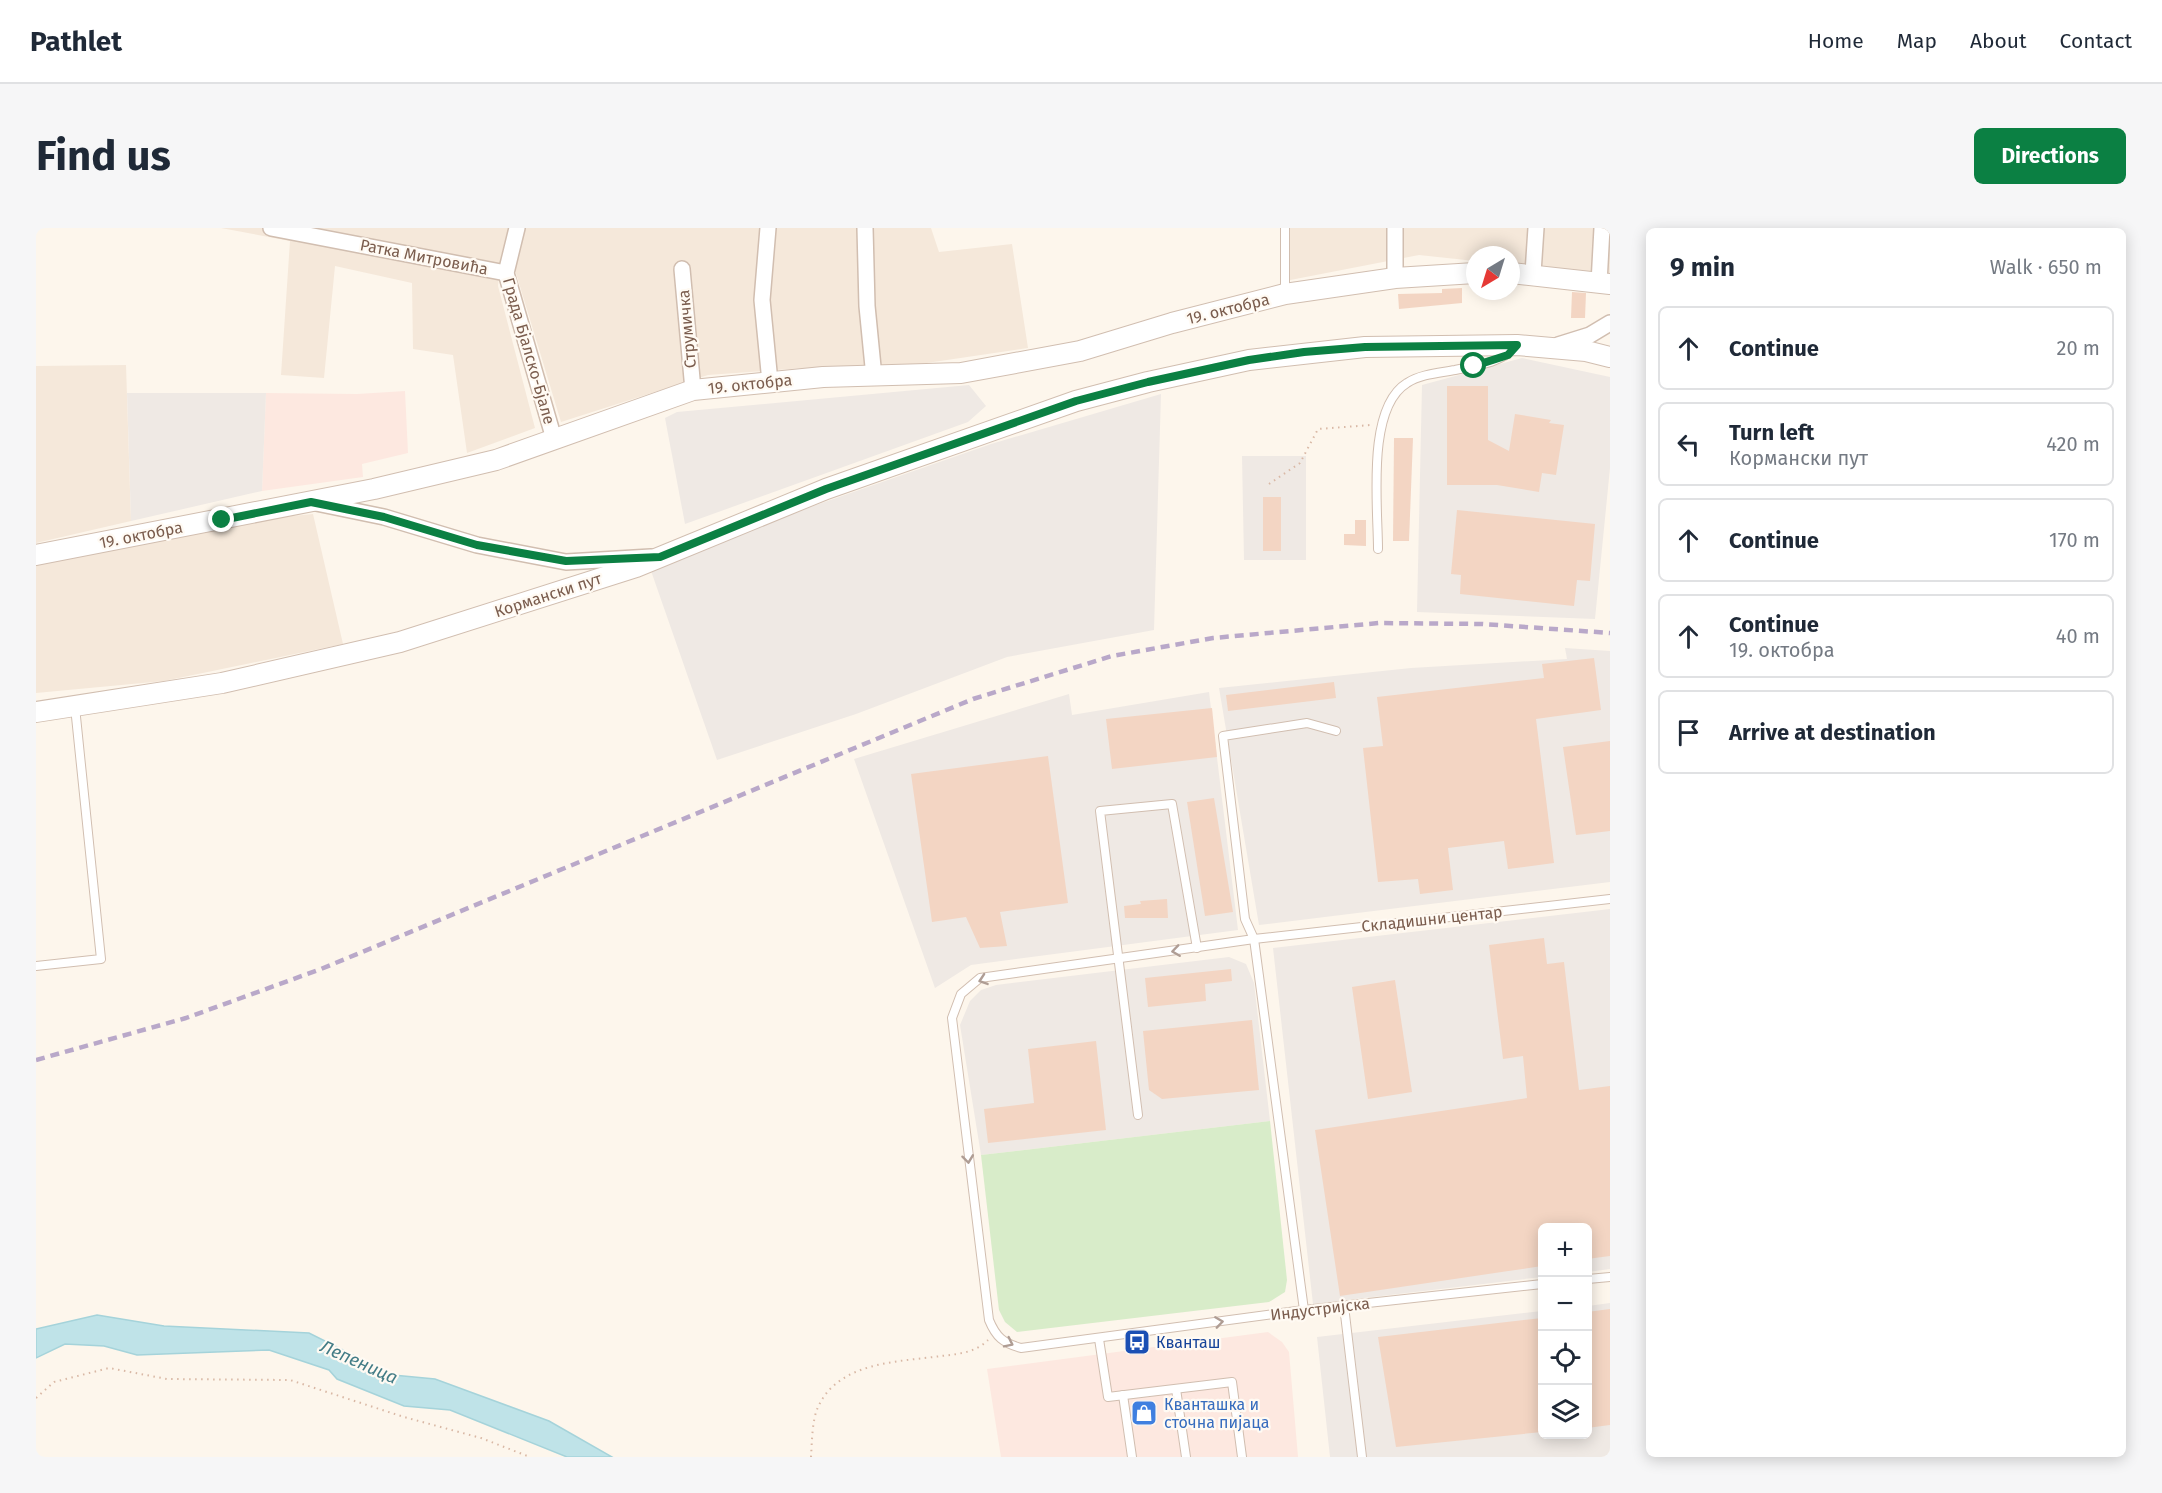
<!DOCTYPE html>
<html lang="en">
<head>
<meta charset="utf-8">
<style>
  body { margin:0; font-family:"Fira Sans",sans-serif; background:#f6f6f7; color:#1f2937 }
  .controls { position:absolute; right:18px; bottom:18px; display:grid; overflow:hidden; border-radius:9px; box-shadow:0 3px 15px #0003 }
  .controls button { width:54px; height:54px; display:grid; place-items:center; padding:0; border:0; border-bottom:2px solid #e0e1e3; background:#fff; color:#1f2937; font:30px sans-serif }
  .compass { position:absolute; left:1430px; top:18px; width:54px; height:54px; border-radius:50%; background:#fff; box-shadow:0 3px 15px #0003; rotate:218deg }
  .stop { position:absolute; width:18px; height:18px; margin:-14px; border:4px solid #0b8043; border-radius:50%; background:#fff }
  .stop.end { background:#0b8043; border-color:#fff; box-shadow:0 2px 6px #0008 }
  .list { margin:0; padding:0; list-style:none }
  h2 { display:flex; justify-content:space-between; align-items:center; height:78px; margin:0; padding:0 24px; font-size:26px }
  h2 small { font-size:20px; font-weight:400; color:#747a83 }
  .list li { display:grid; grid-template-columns:39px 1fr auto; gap:18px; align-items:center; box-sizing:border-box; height:84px; margin:0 12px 12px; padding:0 12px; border:2px solid #e0e1e3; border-radius:9px }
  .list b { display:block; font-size:22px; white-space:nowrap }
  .list p { margin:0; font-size:20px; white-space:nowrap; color:#747a83 }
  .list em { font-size:20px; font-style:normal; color:#747a83 }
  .icon { flex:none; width:33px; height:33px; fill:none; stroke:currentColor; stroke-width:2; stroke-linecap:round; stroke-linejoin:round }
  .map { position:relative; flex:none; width:1574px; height:1229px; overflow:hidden; border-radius:9px }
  header { display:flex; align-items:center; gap:36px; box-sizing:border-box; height:84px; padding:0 30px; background:#fff; border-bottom:2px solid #e0e1e3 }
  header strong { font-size:28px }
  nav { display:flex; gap:33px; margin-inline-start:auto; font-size:21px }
  .intro { display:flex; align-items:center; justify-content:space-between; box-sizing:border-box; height:144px; padding:0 36px }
  h1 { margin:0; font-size:42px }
  .button { padding:15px 27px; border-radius:9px; background:#0b8043; color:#fff; font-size:21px; font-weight:700 }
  main { display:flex; gap:36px; padding:0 36px }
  aside { flex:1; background:#fff; border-radius:9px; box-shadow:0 3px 15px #0003 }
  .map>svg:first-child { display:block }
  .residential { fill:#f5e8da }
  .commercial { fill:#fde8e0 }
  .industrial { fill:#efe9e4 }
  .green { fill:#d8ecc9 }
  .water { fill:#bfe3e8; stroke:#a5d3da; stroke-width:1.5 }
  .building { fill:#f3d5c3 }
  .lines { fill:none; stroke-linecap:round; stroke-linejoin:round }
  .service-casing { stroke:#d1beb0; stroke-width:10 }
  .minor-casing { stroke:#d1beb0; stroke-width:18 }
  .tertiary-casing { stroke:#d1beb0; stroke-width:22 }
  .path { stroke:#d9b8a5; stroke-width:2; stroke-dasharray:1.5 4.5; stroke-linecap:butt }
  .service { stroke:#fff; stroke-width:8 }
  .minor { stroke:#fff; stroke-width:15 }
  .tertiary { stroke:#fff; stroke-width:20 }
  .rail { stroke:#b9a8c9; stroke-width:4.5; stroke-dasharray:9 6; stroke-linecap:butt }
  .oneway { stroke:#af9d94 }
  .route { stroke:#0b8043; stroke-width:8 }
  .labels { text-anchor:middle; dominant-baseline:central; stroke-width:4.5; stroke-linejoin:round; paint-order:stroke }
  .street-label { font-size:16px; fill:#7a5c4d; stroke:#fffaf3 }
  .transit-label { font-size:16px; fill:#164399; stroke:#fffaf3; text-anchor:start }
  .shop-label { font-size:16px; fill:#366cbe; stroke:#fffaf3; text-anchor:start }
  .water-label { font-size:18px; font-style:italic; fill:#437c86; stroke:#fffaf3 }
</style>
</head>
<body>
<header>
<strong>Pathlet</strong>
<nav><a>Home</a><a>Map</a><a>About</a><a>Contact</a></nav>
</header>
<div class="intro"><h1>Find us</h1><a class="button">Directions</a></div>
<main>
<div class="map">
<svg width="1574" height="1229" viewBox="0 0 1574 1229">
  <rect width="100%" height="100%" fill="#fdf6ec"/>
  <!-- residential -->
  <g class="residential">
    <polygon points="185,0 473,0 465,28 462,58 499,200 431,225 417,127 377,121 376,55 299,38 288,150 245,147 254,13"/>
    <polygon points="489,0 895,0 903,24 976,16 992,120 877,137 768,140 672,147 525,194 479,42"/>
    <polygon points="1248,0 1574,0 1574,45 1475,37 1475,27 1439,27 1439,33 1383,27 1244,54"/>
    <polygon points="90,137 95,293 0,315 0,138"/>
    <polygon points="277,286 307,416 128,453 0,465 0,335 226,291"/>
  </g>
  <!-- commercial -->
  <g class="commercial">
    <polygon points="369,163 372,225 326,236 327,249 226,263 230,165 321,166"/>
    <polygon points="1232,1104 1246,1114 1253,1124 1262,1229 965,1229 951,1141"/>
  </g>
  <!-- industrial -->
  <g class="industrial">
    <polygon points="1486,130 1574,149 1574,240 1559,391 1381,384 1386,157"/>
    <polygon points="933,157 950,178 932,194 649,296 629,190 641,184"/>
    <polygon points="91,165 230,165 226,263 95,293"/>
    <polygon points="1125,166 1118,402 971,429 820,486 681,532 614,340 783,276 955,216"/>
    <polygon points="1206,228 1270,228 1270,332 1208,332"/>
    <polygon points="1529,420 1574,423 1574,654 1223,697 1183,460 1375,440 1531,431"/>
    <polygon points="1173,464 1202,702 935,737 899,760 818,531 1033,466 1036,487"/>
    <polygon points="1574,681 1574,1041 1552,1044 1552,1000 1506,1000 1506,1049 1277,1076 1237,720"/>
    <polygon points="1193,729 1210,736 1218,755 1234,893 945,927 924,797 934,773 945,762 960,757"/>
    <polygon points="1574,1075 1574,1229 1294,1229 1281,1109 1506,1083 1506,1206 1552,1206 1552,1078"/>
  </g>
  <!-- green -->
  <polygon class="green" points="1234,893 1251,1052 1249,1064 1233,1074 981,1104 969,1094 963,1082 945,927"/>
  <!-- water -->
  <polygon class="water" points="61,1087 128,1098 273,1105 357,1147 399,1151 513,1193 576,1229 531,1229 414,1182 368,1178 301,1151 293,1142 233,1122 101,1127 68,1118 29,1116 0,1130 0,1101"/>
  <!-- building -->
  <g class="building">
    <polygon points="1426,60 1426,75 1363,81 1362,66 1406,65 1406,61"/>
    <polygon points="1536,64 1550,65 1549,90 1535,90"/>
    <polygon points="1411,158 1452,158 1452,212 1473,223 1479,186 1515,192 1513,195 1528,197 1520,247 1506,245 1503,264 1461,257 1411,257"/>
    <polygon points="1358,210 1377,210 1373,313 1357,313"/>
    <rect x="1227" y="269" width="18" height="54"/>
    <polygon points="1421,282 1559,296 1554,353 1541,352 1538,378 1424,366 1425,347 1415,346"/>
    <polygon points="1319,292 1330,292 1330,318 1308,317 1308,306 1319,306"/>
    <polygon points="1558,430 1565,482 1500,491 1518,635 1472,641 1468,613 1412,620 1417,662 1384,666 1382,651 1342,654 1327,520 1347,518 1341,469 1508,450 1506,436"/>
    <polygon points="1298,454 1300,470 1192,483 1190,467"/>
    <polygon points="1176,480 1181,529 1076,541 1070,491"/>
    <polygon points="1574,513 1574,603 1540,607 1527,519"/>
    <polygon points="1012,528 1032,675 964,684 971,718 944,720 930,689 896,694 875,546"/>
    <polygon points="1178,570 1197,684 1169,688 1151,574"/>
    <polygon points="1131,671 1132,690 1089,690 1088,678 1105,676 1104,673"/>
    <polygon points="1508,710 1511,736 1528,734 1543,862 1574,858 1574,1028 1551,1031 1551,999 1506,999 1506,1038 1304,1068 1279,902 1491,870 1487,828 1467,831 1453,717"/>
    <polygon points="1195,741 1196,753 1169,756 1170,773 1112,779 1109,750"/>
    <polygon points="1359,752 1376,864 1332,871 1316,759"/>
    <polygon points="1216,792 1223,862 1126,871 1113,862 1107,803"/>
    <polygon points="1060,813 1070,902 952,915 948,881 998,875 992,821"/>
    <polygon points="1574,1081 1574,1197 1551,1200 1551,1084"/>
    <polygon points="1506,1090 1506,1204 1360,1219 1342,1109"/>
  </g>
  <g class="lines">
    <!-- service casing -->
    <g class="service-casing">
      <g id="service">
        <polyline points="1249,65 1249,0"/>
        <path d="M1342 321C1342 278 1330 180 1371 155 1385 146 1403 145 1419 142 1438 138 1465 135 1478 120"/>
        <polyline points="0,738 65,731 39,479"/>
        <polyline points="1102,887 1064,583 1136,576 1161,720"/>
        <polyline points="1552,1051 1574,1049"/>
        <path d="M1506 1056 1268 1082 985 1120C967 1115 960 1109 953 1092L916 790 925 766 944 750 1218 711 1574 671"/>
        <polyline points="1308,1078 1326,1229"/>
        <polyline points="1268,1082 1218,711 1209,691 1187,508 1271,495 1300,503"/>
        <polyline points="1063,1111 1072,1169 1196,1154 1206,1229"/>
        <polyline points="1140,1161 1150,1229"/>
        <polyline points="1087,1167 1096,1229"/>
      </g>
    </g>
    <!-- minor casing -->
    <g class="minor-casing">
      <g id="minor">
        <polyline points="235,0 470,45"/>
        <polyline points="481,0 470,45 518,211"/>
        <polyline points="732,0 726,72 734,154"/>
        <polyline points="829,0 831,78 838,149"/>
        <polyline points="646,41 657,162"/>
        <polyline points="1497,45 1500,0"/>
        <polyline points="1359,50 1359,0"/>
        <polyline points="1563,55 1566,0"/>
        <polyline points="1522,117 1554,107 1574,95"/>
        <polyline points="280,275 348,289 441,317 530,334 615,329"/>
      </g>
    </g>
    <!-- tertiary casing -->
    <g class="tertiary-casing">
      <g id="tertiary">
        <polyline points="1475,45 1574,56"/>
        <polyline points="0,327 338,261 460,232 657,162 787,149 925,145 1044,123 1136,95 1249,66 1359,50 1439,45"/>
        <polyline points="0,484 186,455 364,414 600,339 790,261 1040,173 1112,154 1213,132 1329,119 1481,117 1550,123 1574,129"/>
      </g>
    </g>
    <!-- path -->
    <g class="path">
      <polyline points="1233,256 1264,235 1282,201 1335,197"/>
      <polyline points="0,1170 18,1154 73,1140 131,1151 254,1152 368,1189 445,1210 494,1229"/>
      <path d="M775 1229C776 1214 776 1192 782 1179 803 1133 863 1134 905 1128 922 1126 939 1125 952 1112"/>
    </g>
    <!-- service -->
    <use href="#service" class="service"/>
    <!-- minor -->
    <use href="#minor" class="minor"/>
    <!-- tertiary -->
    <use href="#tertiary" class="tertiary"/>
    <!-- rail -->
    <polyline class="rail" points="0,832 150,790 285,741 937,471 1076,428 1177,410 1343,395 1447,396 1574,405"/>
  </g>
  <!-- one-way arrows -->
  <defs><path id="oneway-chevron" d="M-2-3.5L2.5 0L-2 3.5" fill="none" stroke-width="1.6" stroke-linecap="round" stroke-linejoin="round" transform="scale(1.5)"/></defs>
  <g class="oneway">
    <use href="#oneway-chevron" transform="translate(1140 723) rotate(172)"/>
    <use href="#oneway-chevron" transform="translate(947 752) rotate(161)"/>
    <use href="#oneway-chevron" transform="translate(932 931) rotate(83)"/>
    <use href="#oneway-chevron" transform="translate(1183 1094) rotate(-8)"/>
    <use href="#oneway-chevron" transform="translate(973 1115) rotate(26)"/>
  </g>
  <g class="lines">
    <!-- route -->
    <polyline class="route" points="186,292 275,274 348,289 441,317 530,333 624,329 790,261 1040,173 1112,154 1213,132 1268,124 1329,119 1481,117 1472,127 1438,138"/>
  </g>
  <!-- icons -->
  <defs>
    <g id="bus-square" transform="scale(1.35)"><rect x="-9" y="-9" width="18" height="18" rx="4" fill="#1a4fb4" stroke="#fffaf3"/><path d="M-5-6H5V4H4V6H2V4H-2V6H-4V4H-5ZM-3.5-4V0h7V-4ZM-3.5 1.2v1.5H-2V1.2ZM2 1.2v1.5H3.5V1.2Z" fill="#fff"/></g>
    <g id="shop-square" transform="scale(1.35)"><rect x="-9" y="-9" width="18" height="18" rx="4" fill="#3f7fe0" stroke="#fffaf3"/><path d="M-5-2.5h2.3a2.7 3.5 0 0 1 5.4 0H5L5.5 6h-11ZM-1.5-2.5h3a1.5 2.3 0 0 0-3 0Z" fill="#fff"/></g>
  </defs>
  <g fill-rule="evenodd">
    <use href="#bus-square" x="1101" y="1114"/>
    <use href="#shop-square" x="1108" y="1185"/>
  </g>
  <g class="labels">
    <!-- street labels -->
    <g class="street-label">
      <text transform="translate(388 29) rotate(11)">Ратка Митровића</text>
      <text transform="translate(1192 81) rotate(-14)">19. октобра</text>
      <text transform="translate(651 101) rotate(-95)">Струмичка</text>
      <text transform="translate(493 123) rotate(74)">Града Бјалско-Бјале</text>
      <text transform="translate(714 156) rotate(-6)">19. октобра</text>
      <text transform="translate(105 307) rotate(-11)">19. октобра</text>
      <text transform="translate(512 367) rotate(-18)">Кормански пут</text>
      <text transform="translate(1396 691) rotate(-6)">Складишни центар</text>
      <text transform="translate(1284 1081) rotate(-7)">Индустријска</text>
    </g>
    <!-- transit labels -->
    <g class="transit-label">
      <text x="1120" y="1114">Кванташ</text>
    </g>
    <!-- shop labels -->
    <g class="shop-label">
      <text x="1128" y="1176">Кванташка и<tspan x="1128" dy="18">сточна пијаца</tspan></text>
    </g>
    <!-- water labels -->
    <g class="water-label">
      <text transform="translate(323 1134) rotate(24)">Лепеница</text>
    </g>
  </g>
</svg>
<div class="controls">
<button>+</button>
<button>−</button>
<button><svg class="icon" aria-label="locate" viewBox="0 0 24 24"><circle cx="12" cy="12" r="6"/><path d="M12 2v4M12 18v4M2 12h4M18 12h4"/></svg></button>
<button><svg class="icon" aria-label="layers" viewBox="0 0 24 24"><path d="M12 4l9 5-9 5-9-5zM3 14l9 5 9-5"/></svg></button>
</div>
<svg class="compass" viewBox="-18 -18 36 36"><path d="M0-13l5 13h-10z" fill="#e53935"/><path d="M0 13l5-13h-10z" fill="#747a83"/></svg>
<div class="stop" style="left:1438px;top:138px"></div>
<div class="stop end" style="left:186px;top:292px"></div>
</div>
<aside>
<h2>9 min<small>Walk · 650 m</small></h2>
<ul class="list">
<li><svg class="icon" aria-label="ahead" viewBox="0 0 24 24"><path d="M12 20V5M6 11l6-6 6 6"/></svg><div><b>Continue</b></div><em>20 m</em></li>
<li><svg class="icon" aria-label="left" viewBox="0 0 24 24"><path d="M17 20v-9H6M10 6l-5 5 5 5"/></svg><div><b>Turn left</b><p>Кормански пут</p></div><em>420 m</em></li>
<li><svg class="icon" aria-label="ahead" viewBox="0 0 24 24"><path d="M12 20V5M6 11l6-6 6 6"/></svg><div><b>Continue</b></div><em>170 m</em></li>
<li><svg class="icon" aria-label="ahead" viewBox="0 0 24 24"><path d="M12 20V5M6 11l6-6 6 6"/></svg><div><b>Continue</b><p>19. октобра</p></div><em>40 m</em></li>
<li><svg class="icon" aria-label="arrive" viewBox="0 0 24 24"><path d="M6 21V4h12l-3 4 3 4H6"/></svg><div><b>Arrive at destination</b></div></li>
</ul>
</aside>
</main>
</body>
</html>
